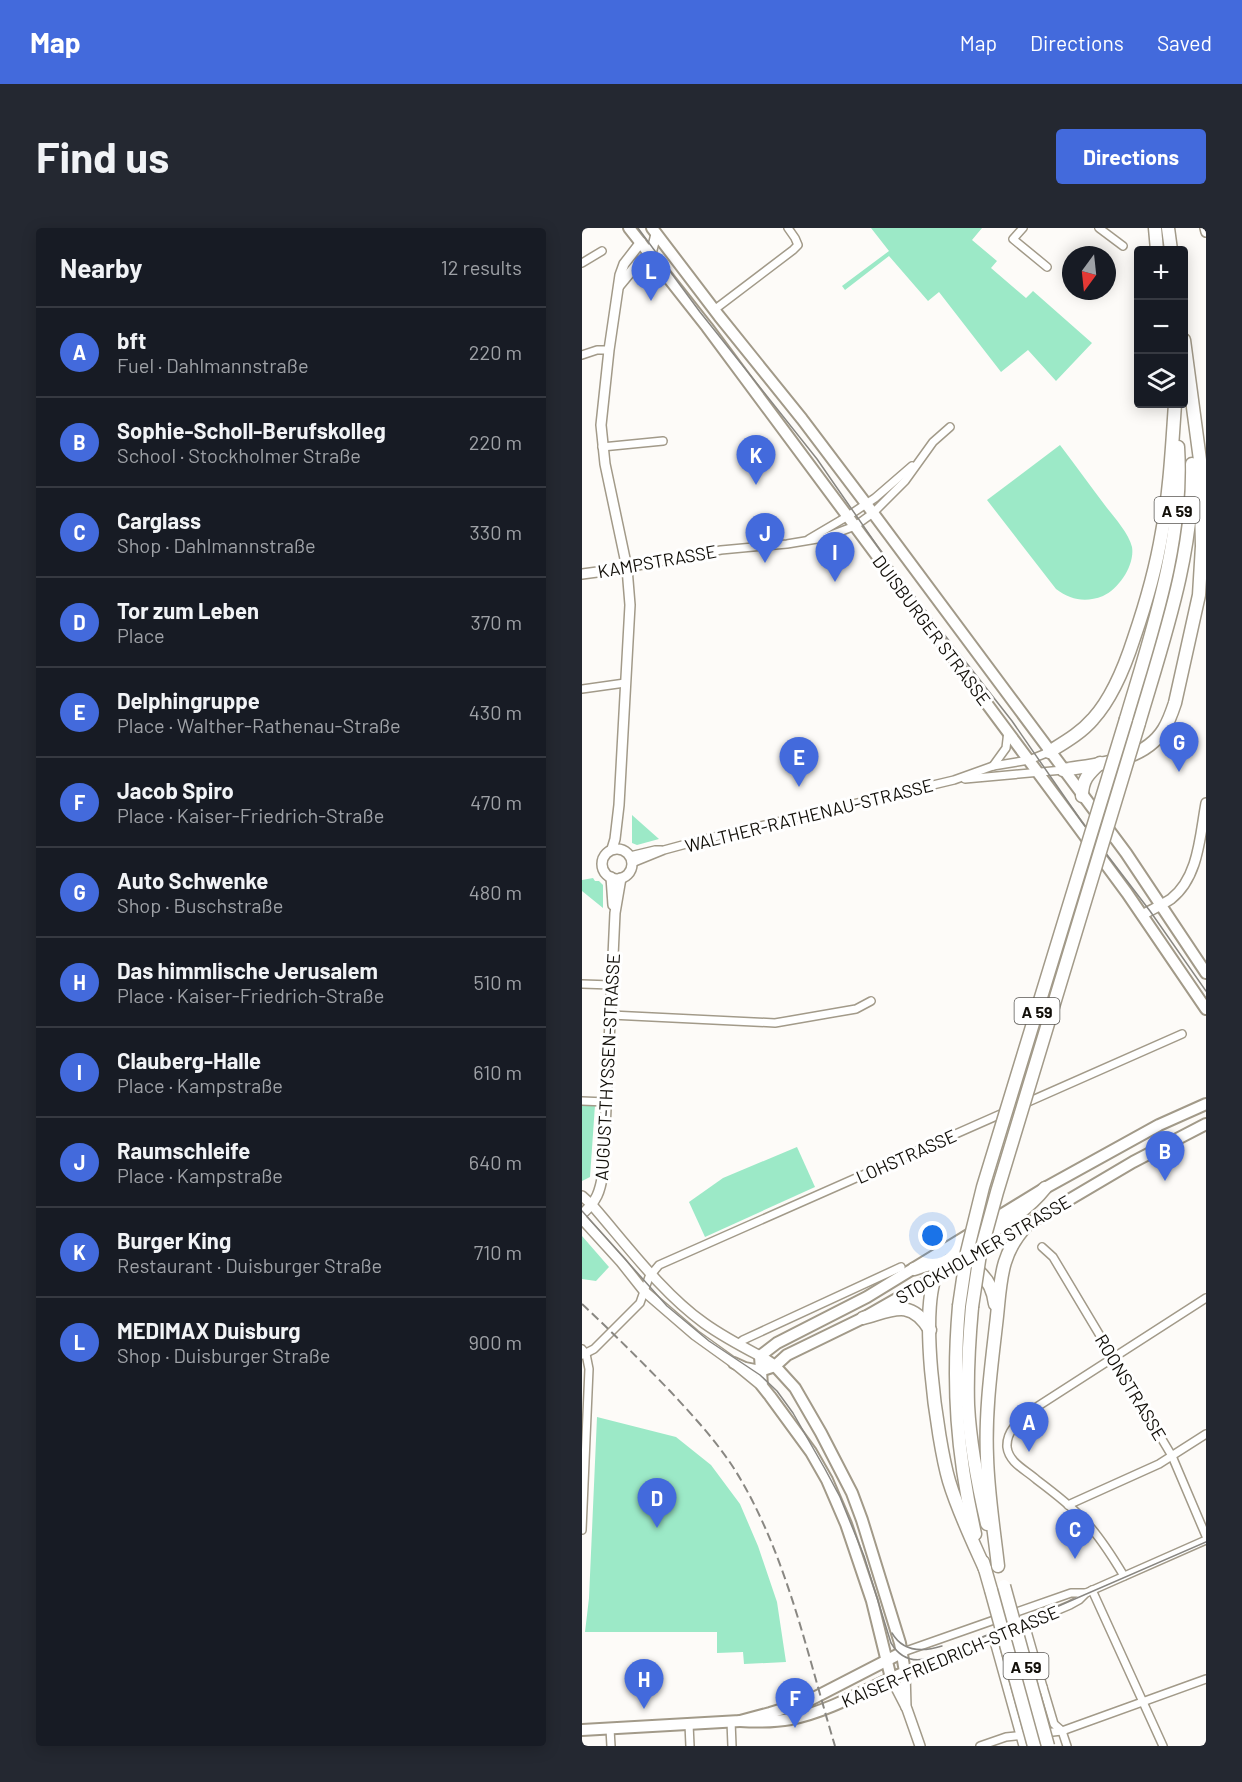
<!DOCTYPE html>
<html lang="en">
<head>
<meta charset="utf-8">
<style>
  body { margin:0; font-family:Barlow,sans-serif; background:#242831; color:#f1f3f6 }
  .controls { position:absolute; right:18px; top:18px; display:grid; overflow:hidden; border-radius:6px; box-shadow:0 3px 15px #0003 }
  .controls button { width:54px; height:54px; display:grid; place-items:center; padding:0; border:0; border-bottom:2px solid #363941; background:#171b24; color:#f1f3f6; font:30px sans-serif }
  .compass { position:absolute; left:480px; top:18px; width:54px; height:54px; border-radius:50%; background:#171b24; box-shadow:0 3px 15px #0003; rotate:195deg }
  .you { position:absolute; left:351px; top:1008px; width:21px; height:21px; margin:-15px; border:4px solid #fff; border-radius:50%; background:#1a73e8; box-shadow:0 0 0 9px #1a73e833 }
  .badge { display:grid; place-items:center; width:39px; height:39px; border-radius:50%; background:#436adc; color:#fff; font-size:20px; font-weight:700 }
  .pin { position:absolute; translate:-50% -50px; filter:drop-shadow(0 2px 3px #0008) }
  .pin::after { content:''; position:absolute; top:32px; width:21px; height:18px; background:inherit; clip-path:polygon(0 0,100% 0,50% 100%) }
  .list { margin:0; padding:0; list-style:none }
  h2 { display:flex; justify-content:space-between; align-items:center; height:78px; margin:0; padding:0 24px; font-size:26px }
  h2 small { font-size:20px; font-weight:400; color:#9ea1a6 }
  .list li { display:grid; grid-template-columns:39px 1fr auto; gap:18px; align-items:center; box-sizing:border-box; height:90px; padding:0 24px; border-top:2px solid #363941 }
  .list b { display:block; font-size:22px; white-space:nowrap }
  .list p { margin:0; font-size:20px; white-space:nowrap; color:#9ea1a6 }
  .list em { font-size:20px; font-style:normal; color:#9ea1a6 }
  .icon { flex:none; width:33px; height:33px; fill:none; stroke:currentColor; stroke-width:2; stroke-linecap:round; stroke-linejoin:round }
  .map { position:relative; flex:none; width:624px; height:1518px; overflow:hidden; border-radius:6px }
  header { display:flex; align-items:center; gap:36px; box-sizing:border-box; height:84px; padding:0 30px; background:#436adc; color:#fff }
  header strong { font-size:28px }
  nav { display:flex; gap:33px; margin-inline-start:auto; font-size:21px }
  .intro { display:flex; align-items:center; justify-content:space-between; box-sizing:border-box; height:144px; padding:0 36px }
  h1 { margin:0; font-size:42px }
  .button { padding:15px 27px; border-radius:6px; background:#436adc; color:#fff; font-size:21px; font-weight:700 }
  main { display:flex; gap:36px; padding:0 36px }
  aside { flex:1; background:#171b24; border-radius:6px; box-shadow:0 3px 15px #0003 }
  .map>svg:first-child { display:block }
  .green { fill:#9ce9c7 }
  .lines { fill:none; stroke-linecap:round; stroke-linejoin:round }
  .minor-casing { stroke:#a29a89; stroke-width:10 }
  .tertiary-casing { stroke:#a29a89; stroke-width:12 }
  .secondary-casing { stroke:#a29a89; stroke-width:14 }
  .motorway-casing { stroke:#a29a89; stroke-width:15 }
  .minor { stroke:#fff; stroke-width:7 }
  .tertiary { stroke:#fff; stroke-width:9 }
  .secondary { stroke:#fff; stroke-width:10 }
  .motorway { stroke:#fff; stroke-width:12 }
  .tram { stroke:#898782; stroke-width:1.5 }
  .rail { stroke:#898782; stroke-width:2; stroke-dasharray:9 4.5; stroke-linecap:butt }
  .motorway-bridge-casing { stroke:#a29a89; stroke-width:15; stroke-linecap:butt }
  .motorway-bridge { stroke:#fff; stroke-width:12 }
  .labels { text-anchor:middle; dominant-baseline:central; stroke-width:6; stroke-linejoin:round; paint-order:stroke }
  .shield { fill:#fff; stroke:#595753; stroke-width:1.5 }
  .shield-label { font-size:16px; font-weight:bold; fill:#120f09 }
  .street-label { font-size:18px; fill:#120f09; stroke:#fff }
</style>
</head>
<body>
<header>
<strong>Map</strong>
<nav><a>Map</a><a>Directions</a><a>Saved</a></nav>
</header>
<div class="intro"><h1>Find us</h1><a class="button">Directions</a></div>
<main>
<aside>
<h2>Nearby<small>12 results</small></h2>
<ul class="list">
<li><span class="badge">A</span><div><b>bft</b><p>Fuel · Dahlmannstraße</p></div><em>220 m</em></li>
<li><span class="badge">B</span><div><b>Sophie-Scholl-Berufskolleg</b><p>School · Stockholmer Straße</p></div><em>220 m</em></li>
<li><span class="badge">C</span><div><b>Carglass</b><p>Shop · Dahlmannstraße</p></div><em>330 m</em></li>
<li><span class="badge">D</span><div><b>Tor zum Leben</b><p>Place</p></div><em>370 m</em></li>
<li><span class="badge">E</span><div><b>Delphingruppe</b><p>Place · Walther-Rathenau-Straße</p></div><em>430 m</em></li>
<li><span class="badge">F</span><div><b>Jacob Spiro</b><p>Place · Kaiser-Friedrich-Straße</p></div><em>470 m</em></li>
<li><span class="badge">G</span><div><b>Auto Schwenke</b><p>Shop · Buschstraße</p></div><em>480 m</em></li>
<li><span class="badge">H</span><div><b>Das himmlische Jerusalem</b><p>Place · Kaiser-Friedrich-Straße</p></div><em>510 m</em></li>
<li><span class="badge">I</span><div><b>Clauberg-Halle</b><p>Place · Kampstraße</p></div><em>610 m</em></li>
<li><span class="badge">J</span><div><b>Raumschleife</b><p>Place · Kampstraße</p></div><em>640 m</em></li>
<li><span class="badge">K</span><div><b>Burger King</b><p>Restaurant · Duisburger Straße</p></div><em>710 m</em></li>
<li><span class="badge">L</span><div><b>MEDIMAX Duisburg</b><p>Shop · Duisburger Straße</p></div><em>900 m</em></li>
</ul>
</aside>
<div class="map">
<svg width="624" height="1518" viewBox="0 0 624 1518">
  <rect width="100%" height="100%" fill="#fdfbf8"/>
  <!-- green -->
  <g class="green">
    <polygon points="289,0 400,0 390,12 415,33 409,40 444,70 451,63 510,115 474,153 446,122 419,144 357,64 346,73 307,28 263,62 260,58 307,23"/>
    <path d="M478 217C494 238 509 259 525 280 533 290 547 306 550 319 553 337 537 361 521 368 503 375 489 372 474 361L405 272Z"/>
    <polygon points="50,587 77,611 55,617 50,615"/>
    <polygon points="11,650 13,653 17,653 21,657 21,680 0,663 0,652"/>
    <polygon points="0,876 13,877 8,949 0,953"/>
    <polygon points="215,919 233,959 123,1009 107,974 141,950"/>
    <polygon points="0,1008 27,1039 14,1053 0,1051"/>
    <polygon points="15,1189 94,1209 129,1237 158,1276 176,1318 195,1374 204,1434 162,1436 161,1424 135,1425 135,1404 3,1404 7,1370"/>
  </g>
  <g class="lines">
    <!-- minor casing -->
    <g class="minor-casing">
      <g id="minor">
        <polyline points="441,0 431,11 465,39"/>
        <polyline points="517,0 541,18"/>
        <polyline points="0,35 20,23"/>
        <polyline points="132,82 211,22 216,17 213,10 206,0"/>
        <polyline points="0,127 15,122 27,122"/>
        <polyline points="20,219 81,213"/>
        <polyline points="227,311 266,288 293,270 330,238"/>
        <polyline points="45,340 139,322 205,316 241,310 273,298 291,285 323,253 351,214 368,199"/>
        <polyline points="0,461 43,455"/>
        <polyline points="411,538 424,520 426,503"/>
        <polyline points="383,551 481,542"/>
        <polyline points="48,628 73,622 79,622"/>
        <polyline points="50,635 82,622 119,612 372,552 411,538 447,532 467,524"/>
        <polyline points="0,756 30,757"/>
        <polyline points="29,787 193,795 274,781 289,773"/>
        <polyline points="0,873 24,874"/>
        <polyline points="460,1019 471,1029 590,1228 624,1308"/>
        <polyline points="156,1116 161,1112 319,1039"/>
        <polyline points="0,1121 4,1126 7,1141 0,1302"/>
        <polyline points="0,1127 12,1121 58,1075 67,1049 77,1037 600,806"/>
        <polyline points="486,1277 577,1236 624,1206"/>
        <path d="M542 1348C530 1328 517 1307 501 1291 488 1277 471 1264 455 1252 444 1242 427 1235 425 1219 424 1202 439 1191 450 1182L624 1070"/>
        <polyline points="510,1362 581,1518"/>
        <polyline points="443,1396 461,1459"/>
        <polyline points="411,1410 441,1518"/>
        <polyline points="321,1424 489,1365 504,1365"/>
        <polyline points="323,1444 391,1418 488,1377 497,1372 504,1365 624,1312"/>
        <polyline points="448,1462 461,1459 472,1496 480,1503 485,1518"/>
        <polyline points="149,1493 150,1518"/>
        <polyline points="107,1496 108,1518"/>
        <polyline points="28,1501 29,1518"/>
        <polyline points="398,1518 424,1509 480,1503 624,1451"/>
      </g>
    </g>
    <!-- tertiary casing -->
    <g class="tertiary-casing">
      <g id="tertiary">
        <polyline points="623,0 624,4"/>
        <polyline points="37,58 56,35 69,26 74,6"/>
        <polyline points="0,346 45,340"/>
        <polyline points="30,621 33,611 37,577 48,377 45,340 23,236 19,197 27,122 38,47 42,36 59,14"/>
        <circle cx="35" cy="636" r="15"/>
        <polyline points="29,649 31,677"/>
        <path d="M560 687C569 682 580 677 589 671 617 649 618 607 624 575"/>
        <path d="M0 968 10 977C44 1016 80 1065 122 1095 140 1108 159 1118 178 1128"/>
        <path d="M0 986C15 973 18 964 21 945L33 685 39 650"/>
        <polyline points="0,991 39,1034 62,1063 113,1107 152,1135 180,1158"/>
        <polyline points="323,1444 324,1479"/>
        <polyline points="309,1450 325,1481 338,1518"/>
      </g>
    </g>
    <!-- secondary casing -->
    <g class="secondary-casing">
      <g id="secondary">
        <polyline points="47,0 125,99 483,581 545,665 624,781"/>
        <polyline points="70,0 137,88 220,191 291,285 544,625 624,745"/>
        <polyline points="152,1135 163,1140 178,1143 193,1138 205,1127 281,1090 446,996 551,934 624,896"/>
        <polyline points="309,1450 290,1373 264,1296 245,1252 229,1224 188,1168 180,1158 178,1128 195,1115 285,1069 463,960 577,897 624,876"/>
        <path d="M158 1493C175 1494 192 1494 209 1491 249 1483 286 1460 323 1444L318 1415 280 1292 270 1265 239 1205 213 1160 193 1138 178 1128"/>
        <polyline points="0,1502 158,1493 188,1485 224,1474 321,1424"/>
      </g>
    </g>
    <!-- motorway casing -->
    <g class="motorway-casing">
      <g id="motorway">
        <polyline points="573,0 575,22"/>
        <polyline points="586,0 589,22"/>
        <path d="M544 491C570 403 602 312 596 219"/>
        <path d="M557 495C582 410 612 325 610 236"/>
        <path d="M467 524C483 514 499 505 511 491 531 469 543 438 552 410 564 375 574 340 580 304 588 262 590 218 593 176"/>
        <path d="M481 542C515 536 562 534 582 501 587 493 590 484 593 475L617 367 620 318 618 232 602 112"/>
        <path d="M500 568C500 552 506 546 518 535"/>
        <path d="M332 1041C342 1038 354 1033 364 1033 391 1032 410 1050 413 1076"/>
        <path d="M377 1078C370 1159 375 1226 393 1306"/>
        <path d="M390 1079C387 1112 385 1144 386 1177 388 1217 396 1257 405 1296"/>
        <path d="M281 1090C311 1082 328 1070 348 1102"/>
        <polyline points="401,1334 409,1362"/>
        <path d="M416 1338C412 1302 406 1266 405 1229 403 1185 409 1141 414 1097 419 1057 416 1027 446 996"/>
        <path d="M403 1341C390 1312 376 1283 367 1253 356 1216 333 1066 359 1039 368 1029 380 1022 392 1015 417 999 444 984 463 960"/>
      </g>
    </g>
    <!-- minor -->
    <use href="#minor" class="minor"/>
    <!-- tertiary -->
    <use href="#tertiary" class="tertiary"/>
    <!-- secondary -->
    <use href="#secondary" class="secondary"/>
    <!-- motorway -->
    <use href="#motorway" class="motorway"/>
    <!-- tram -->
    <g class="tram">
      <polyline points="56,0 118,84 235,231 314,345 430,493 500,594 568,683 624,763"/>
      <path d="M0 983 85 1078 127 1113 178 1147 195 1163 211 1185 243 1241 258 1269 282 1328 309 1415C318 1430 330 1435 347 1430L456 1387 624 1314"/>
      <path d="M310 1405C321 1424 341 1424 360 1418"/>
    </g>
    <!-- rail -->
    <path class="rail" d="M0 1076C30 1104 59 1133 88 1163 113 1190 140 1219 159 1252 206 1333 226 1429 253 1518"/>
    <!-- motorway-bridge casing -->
    <g class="motorway-bridge-casing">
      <g id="motorway-bridge">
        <polyline points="377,1078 385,1024 401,959 544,491"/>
        <polyline points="390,1079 398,1026 415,964 557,495"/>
        <polyline points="422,1358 466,1518"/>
        <polyline points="409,1362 452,1518"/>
      </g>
    </g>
    <!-- motorway-bridge -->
    <use href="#motorway-bridge" class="motorway-bridge"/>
  </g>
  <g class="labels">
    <!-- shield labels -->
    <g class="shield">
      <rect x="572.5" y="269" width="45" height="26" rx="4.5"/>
      <rect x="432.5" y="770" width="45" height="26" rx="4.5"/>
      <rect x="421.5" y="1425" width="45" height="26" rx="4.5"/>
    </g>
    <g class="shield-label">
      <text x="595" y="282">A 59</text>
      <text x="455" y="783">A 59</text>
      <text x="444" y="1438">A 59</text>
    </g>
    <!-- street labels -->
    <g class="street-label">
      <text transform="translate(75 333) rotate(-10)">KAMPSTRASSE</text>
      <text transform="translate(350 402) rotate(53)">DUISBURGER STRASSE</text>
      <text transform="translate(227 587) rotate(-14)">WALTHER-RATHENAU-STRASSE</text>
      <text transform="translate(25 839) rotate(-87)">AUGUST-THYSSEN-STRASSE</text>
      <text transform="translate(324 928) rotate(-24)">LOHSTRASSE</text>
      <text transform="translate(401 1021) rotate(-30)">STOCKHOLMER STRASSE</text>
      <text transform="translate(549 1159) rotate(59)">ROONSTRASSE</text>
      <text transform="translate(368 1428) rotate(-23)">KAISER-FRIEDRICH-STRASSE</text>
    </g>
  </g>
</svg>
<div class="controls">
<button>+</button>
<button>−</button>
<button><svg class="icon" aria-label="layers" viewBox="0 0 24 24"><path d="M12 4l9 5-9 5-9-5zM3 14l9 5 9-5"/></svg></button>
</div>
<svg class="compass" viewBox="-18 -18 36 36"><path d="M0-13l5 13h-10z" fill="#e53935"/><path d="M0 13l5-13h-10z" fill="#9ea1a6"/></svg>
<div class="you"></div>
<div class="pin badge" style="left:447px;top:1224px">A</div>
<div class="pin badge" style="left:583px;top:953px">B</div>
<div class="pin badge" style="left:493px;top:1331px">C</div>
<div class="pin badge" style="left:75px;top:1300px">D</div>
<div class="pin badge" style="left:217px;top:559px">E</div>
<div class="pin badge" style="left:213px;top:1500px">F</div>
<div class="pin badge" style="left:597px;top:544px">G</div>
<div class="pin badge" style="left:62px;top:1481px">H</div>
<div class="pin badge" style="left:253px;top:354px">I</div>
<div class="pin badge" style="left:183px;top:335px">J</div>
<div class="pin badge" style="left:174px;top:257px">K</div>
<div class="pin badge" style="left:69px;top:73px">L</div>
</div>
</main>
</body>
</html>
